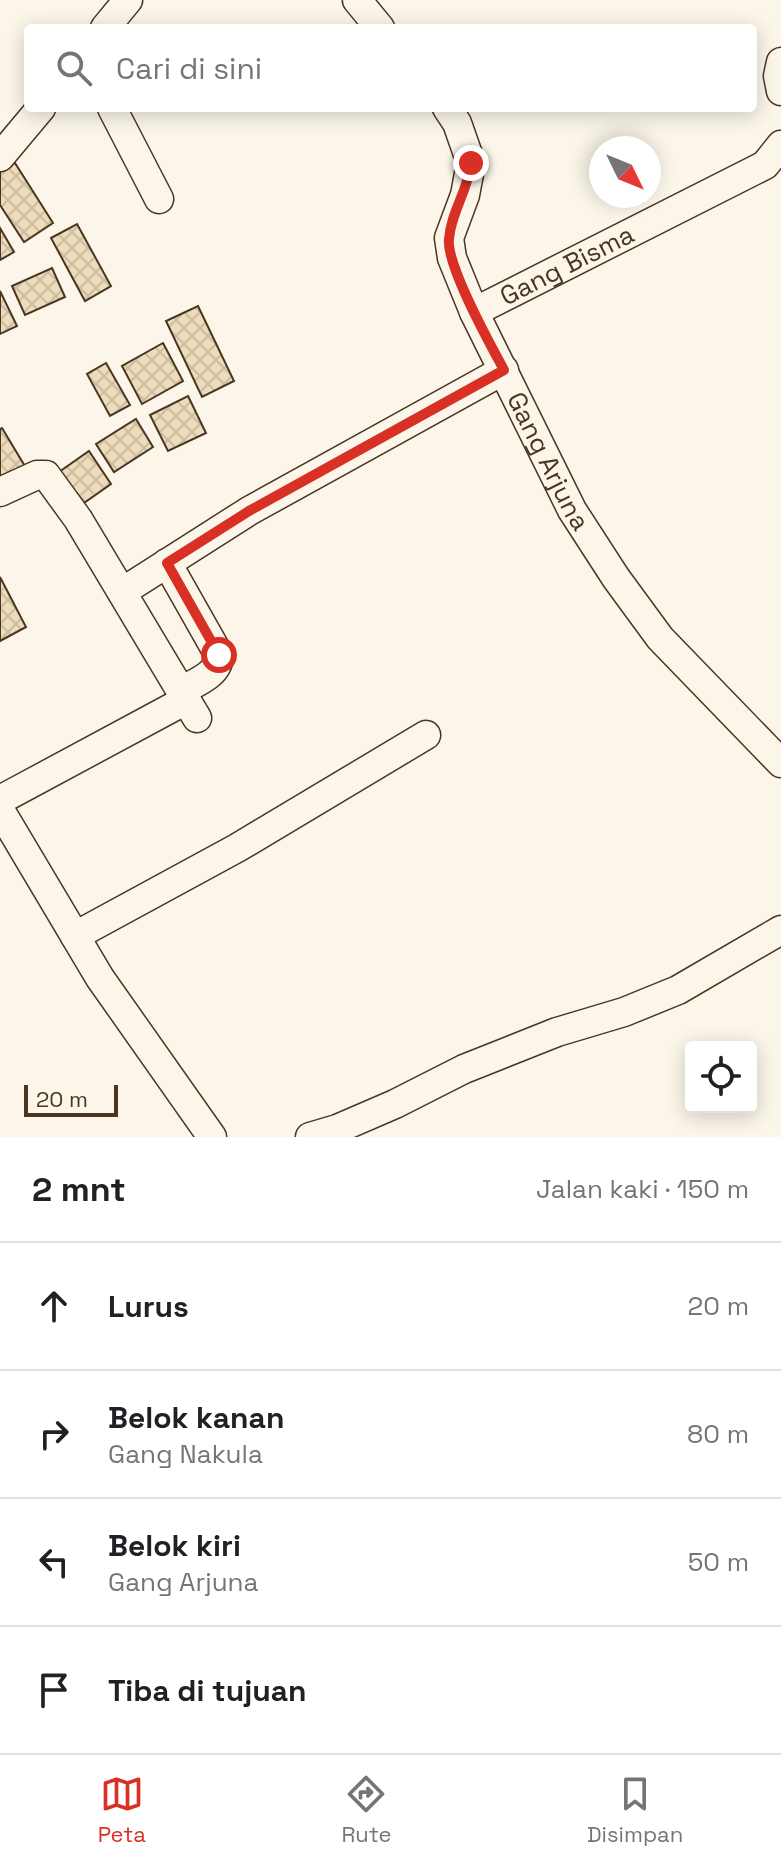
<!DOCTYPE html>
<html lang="id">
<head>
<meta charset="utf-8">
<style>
  body { margin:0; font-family:"Space Grotesk",sans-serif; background:#f2f2f2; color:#202124 }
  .controls { position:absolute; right:24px; bottom:24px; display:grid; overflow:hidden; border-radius:8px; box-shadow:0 4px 20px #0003 }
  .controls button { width:72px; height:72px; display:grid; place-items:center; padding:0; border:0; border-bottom:2px solid #e0e0e0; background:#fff; color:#202124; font:40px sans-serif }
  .compass { position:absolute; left:589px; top:136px; width:72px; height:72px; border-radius:50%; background:#fff; box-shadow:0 4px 20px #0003; rotate:133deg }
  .scale { position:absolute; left:24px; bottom:20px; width:94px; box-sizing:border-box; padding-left:8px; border:4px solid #4a3520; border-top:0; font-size:22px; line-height:28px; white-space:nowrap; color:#4a3520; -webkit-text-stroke:6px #fbf6e9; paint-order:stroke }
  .stop { position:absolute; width:24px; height:24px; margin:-18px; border:6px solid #d93025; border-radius:50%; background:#fff }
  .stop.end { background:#d93025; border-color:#fff; box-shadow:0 2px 8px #0008 }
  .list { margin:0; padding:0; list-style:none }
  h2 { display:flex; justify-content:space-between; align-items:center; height:104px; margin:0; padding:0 32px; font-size:34px }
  h2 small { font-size:26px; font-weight:400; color:#757577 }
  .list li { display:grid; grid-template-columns:52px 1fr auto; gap:24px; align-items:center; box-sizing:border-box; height:128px; padding:0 32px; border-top:2px solid #e0e0e0 }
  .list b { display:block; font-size:30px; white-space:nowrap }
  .list p { margin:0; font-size:26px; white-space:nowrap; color:#757577 }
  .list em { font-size:26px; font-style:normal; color:#757577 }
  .icon { flex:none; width:44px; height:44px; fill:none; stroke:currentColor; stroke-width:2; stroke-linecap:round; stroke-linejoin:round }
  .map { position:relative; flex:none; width:781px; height:1137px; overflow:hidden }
  .search { position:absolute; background:#fff; box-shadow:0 4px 20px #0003; left:24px; right:24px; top:24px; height:88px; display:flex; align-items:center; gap:20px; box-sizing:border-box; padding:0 28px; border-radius:8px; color:#757577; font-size:30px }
  .sheet { height:616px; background:#fff }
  nav { display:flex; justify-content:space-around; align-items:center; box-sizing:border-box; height:112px; border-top:2px solid #e0e0e0; background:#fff; font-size:22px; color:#757577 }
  nav a { display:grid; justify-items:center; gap:4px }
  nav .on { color:#d93025 }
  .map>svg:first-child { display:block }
  .building { fill:url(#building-cross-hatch); stroke:#4a3520; stroke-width:2 }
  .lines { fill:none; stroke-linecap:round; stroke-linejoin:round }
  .street-casing { stroke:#4a3520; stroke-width:31 }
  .street { stroke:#fbf6e9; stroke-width:28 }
  .route { stroke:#d93025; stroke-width:10 }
  .labels { text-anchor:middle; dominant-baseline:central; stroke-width:6; stroke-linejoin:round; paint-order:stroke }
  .street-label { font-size:26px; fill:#4a3520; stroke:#fbf6e9 }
</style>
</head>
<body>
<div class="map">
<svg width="781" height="1137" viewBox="0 0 781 1137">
  <defs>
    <pattern id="building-cross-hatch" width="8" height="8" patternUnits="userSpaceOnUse" patternTransform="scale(2)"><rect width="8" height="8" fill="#ecdcbc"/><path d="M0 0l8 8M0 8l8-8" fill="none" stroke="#ccbda1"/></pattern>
  </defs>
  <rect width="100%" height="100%" fill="#fbf6e9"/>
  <!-- building -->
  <g class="building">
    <polygon points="15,163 53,223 24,242 0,205 0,172"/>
    <polygon points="77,224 111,286 85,301 51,238"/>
    <polygon points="0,228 14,252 0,260"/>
    <polygon points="52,268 65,297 25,315 12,286"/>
    <polygon points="0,291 17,326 0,334"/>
    <polygon points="198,306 234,381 202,397 166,321"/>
    <polygon points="163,343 183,381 142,404 122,366"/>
    <polygon points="106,363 130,405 110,416 87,374"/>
    <polygon points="188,396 206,433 168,451 150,415"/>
    <polygon points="136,419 153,447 114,472 96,444"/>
    <polygon points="2,428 26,468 0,483 0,429"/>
    <polygon points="89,451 111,484 81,505 59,472"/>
    <polygon points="0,577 26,627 0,641"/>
  </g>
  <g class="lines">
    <!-- street casing -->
    <g class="street-casing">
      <g id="street">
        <polyline points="357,0 380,28"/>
        <polyline points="105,28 128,0"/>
        <polyline points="781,62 778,76 781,91"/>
        <polyline points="112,108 159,199"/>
        <path id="s1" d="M447 108 457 123 471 163 465 195 449 238 452 258 474 312 572 510 616 578 660 638 781 763"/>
        <polyline points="0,157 41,108"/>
        <path id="s2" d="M474 312 765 165 781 145"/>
        <polyline points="0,492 37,475 46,475 78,519 197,718"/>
        <path d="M167 563 219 655C219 675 196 682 181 691"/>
        <polyline points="122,592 249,511 504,370"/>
        <polyline points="0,800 186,700"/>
        <polyline points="0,810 100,978 212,1137"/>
        <polyline points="75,936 237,848 426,735"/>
        <polyline points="310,1137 337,1129 395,1104 464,1069 557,1032 624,1012 678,990 781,930"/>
      </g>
    </g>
    <!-- street -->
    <use href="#street" class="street"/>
  </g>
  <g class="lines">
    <!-- route -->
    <path class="route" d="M219 655 167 563 249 511 504 370C490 344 446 265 449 239 451 212 468 191 471 163"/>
  </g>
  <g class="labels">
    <!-- street labels -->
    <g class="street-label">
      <text stroke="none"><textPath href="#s2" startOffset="104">Gang Bisma</textPath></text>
      <text stroke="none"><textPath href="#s1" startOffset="384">Gang Arjuna</textPath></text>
    </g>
  </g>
</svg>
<div class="controls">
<button><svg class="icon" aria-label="locate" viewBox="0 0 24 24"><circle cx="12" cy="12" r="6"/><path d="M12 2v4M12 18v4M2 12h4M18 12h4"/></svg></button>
</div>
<svg class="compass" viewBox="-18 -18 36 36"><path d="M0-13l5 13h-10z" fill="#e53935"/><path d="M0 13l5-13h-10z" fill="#757577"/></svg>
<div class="scale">20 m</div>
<div class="stop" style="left:219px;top:655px"></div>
<div class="stop end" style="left:471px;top:163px"></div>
<div class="search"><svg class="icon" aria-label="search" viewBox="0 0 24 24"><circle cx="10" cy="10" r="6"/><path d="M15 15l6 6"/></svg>Cari di sini</div>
</div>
<section class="sheet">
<h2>2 mnt<small>Jalan kaki · 150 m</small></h2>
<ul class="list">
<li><svg class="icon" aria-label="ahead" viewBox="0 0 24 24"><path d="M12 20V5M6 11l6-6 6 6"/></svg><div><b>Lurus</b></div><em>20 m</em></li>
<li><svg class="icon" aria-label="right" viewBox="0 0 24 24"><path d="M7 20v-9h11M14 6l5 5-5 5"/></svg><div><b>Belok kanan</b><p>Gang Nakula</p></div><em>80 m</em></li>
<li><svg class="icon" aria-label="left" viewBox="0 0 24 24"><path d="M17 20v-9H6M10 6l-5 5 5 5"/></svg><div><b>Belok kiri</b><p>Gang Arjuna</p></div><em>50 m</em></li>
<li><svg class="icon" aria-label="arrive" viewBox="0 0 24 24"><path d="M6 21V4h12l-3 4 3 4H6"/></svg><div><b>Tiba di tujuan</b></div></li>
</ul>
</section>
<nav>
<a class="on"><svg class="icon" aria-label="map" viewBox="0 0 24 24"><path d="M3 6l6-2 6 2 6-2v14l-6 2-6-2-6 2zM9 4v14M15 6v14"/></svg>Peta</a>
<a><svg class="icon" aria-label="directions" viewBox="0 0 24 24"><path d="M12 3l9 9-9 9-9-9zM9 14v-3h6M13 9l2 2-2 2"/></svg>Rute</a>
<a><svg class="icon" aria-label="saved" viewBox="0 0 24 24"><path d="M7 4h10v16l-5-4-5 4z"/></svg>Disimpan</a>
</nav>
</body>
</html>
